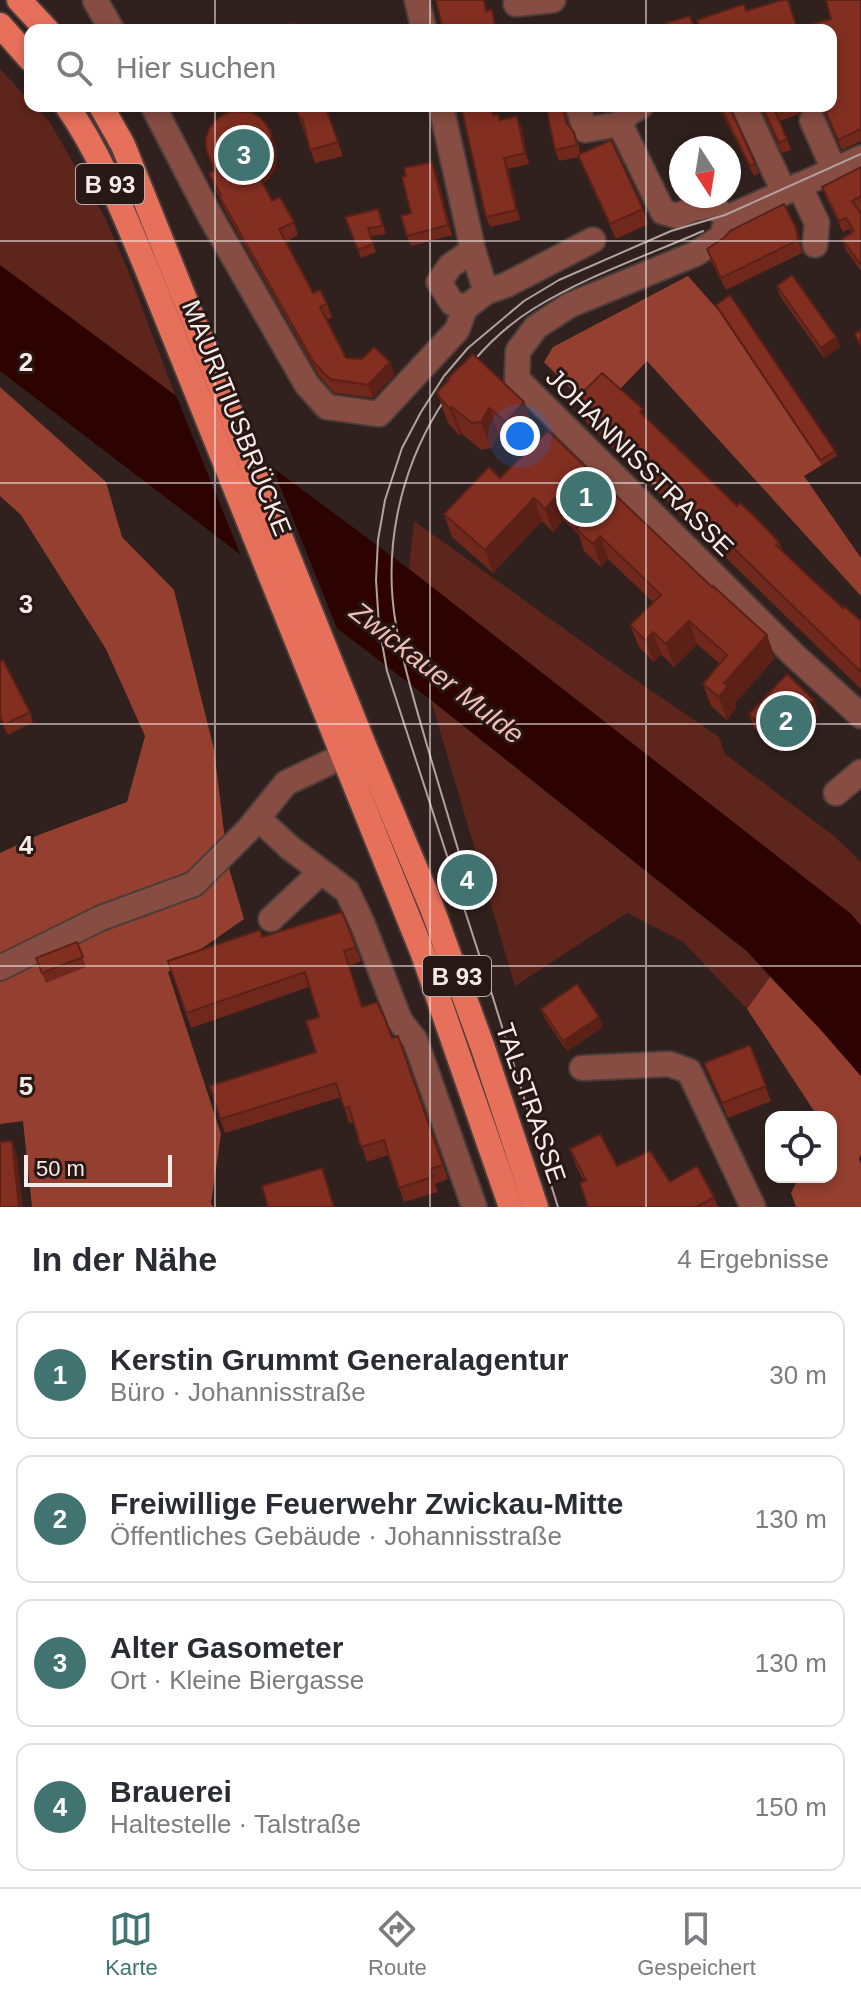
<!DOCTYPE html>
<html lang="de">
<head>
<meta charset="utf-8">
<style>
  body { margin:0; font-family:Arial,sans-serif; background:#f7f7f7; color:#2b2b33 }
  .controls { position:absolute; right:24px; bottom:24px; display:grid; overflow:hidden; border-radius:16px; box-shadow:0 4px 12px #0003 }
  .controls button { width:72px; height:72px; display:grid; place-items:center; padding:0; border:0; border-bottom:2px solid #e1e1e2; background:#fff; color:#2b2b33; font:40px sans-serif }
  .compass { position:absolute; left:669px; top:136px; width:72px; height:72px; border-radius:50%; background:#fff; box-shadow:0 4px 12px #0003; rotate:168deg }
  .scale { position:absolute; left:24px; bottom:20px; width:148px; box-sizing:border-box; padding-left:8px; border:4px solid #f7ebe9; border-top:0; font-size:22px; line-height:28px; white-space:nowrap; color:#f7ebe9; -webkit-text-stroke:6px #271815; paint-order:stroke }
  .you { position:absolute; left:520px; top:436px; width:28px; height:28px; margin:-20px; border:6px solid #fff; border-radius:50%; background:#1a73e8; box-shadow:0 0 0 12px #1a73e833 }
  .badge { display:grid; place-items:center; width:52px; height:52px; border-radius:50%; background:#417471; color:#fff; font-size:26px; font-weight:700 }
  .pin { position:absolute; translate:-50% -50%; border:4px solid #fff; box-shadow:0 2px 8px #0006 }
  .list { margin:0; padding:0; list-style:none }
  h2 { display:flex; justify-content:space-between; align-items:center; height:104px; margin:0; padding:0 32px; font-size:34px }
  h2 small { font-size:26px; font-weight:400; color:#7c7c81 }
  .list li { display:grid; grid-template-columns:52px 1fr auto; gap:24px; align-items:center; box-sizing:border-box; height:128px; margin:0 16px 16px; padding:0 16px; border:2px solid #e1e1e2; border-radius:16px }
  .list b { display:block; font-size:30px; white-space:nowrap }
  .list p { margin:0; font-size:26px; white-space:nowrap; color:#7c7c81 }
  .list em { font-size:26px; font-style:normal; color:#7c7c81 }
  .icon { flex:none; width:44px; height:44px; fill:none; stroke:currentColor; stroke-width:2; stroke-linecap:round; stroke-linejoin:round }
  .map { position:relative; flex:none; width:861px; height:1207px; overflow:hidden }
  .search { position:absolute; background:#fff; box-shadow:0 4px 12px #0003; left:24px; right:24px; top:24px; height:88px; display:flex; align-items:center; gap:20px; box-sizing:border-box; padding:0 28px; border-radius:16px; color:#7c7c81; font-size:30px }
  .sheet { height:680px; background:#fff }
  nav { display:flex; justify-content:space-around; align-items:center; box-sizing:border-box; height:112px; border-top:2px solid #e1e1e2; background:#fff; font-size:22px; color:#7c7c81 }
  nav a { display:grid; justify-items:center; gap:4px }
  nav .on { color:#417471 }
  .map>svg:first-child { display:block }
  .green { fill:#5e251c }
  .forest { fill:#943f30 }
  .water { fill:#2d0301 }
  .pier { fill:#31211e }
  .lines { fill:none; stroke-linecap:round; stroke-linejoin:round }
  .minor-casing { stroke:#4d3d3a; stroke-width:28 }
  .major-casing { stroke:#4d3d3a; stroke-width:28 }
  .minor { stroke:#874d43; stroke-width:24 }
  .major { stroke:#e7705b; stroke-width:24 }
  .tram { stroke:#afa29f; stroke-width:2 }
  .wall { fill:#70281c }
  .shaded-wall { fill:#5b2117 }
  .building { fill:#822f21; stroke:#5b2117; stroke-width:2 }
  .grid { fill:none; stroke:#f7ebe9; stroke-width:2; stroke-opacity:0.55 }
  .labels { text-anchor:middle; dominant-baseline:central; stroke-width:6; stroke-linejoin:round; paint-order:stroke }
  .shield { fill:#271815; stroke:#b9aca9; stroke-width:2 }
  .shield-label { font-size:24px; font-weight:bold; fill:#f7ebe9 }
  .street-label { font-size:26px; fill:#f7ebe9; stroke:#271815 }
  .water-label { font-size:28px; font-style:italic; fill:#f0beb4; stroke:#271815 }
  .grid-label { font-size:26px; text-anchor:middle; font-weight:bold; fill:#f7ebe9; stroke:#271815; stroke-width:6; stroke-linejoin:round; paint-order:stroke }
</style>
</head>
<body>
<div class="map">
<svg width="861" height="1207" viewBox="0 0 861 1207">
  <rect width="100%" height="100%" fill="#31211e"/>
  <!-- green -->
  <g class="green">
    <polygon points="0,69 30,101 30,106 35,106 49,121 104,216 129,273 175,395 0,265"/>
    <polygon points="414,521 627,674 719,737 725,754 834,836 861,862 861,926 851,914 409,569"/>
    <polygon points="431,700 747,952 770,977 747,1009 682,941 627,913 515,986"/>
  </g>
  <!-- forest -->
  <g class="forest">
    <polygon points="688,276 718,310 822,465 804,476 861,558 861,596 647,361 596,414 544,362 553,347"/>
    <polygon points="0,387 106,482 122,537 174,590 214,749 228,865 244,919 168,972 221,1134 211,1203 213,1207 32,1207 23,1121 0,1124 0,853 41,834 127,802 145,736 106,649 21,515 0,496"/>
    <polygon points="770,977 821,1030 861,1076 861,1154 859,1159 861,1164 861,1207 796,1207 791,1193 799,1177 831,1177 831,1117 818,1117 747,1009"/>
  </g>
  <!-- water -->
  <polygon class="water" points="0,265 409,569 851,914 861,926 861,1076 821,1030 747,951 431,700 0,371"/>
  <!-- pier -->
  <polygon class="pier" points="173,388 269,459 340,636 243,561"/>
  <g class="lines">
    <!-- minor casing -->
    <g class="minor-casing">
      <g id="minor">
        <polyline points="95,0 112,30"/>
        <polyline points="417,0 424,30"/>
        <polyline points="516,4 553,0"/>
        <polyline points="153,106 209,214 307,385 327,407 379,414 457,330 465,308"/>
        <polyline points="441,106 473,250 486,292 465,308 452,303 439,282 450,266 473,250"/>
        <polyline points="578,106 585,130 620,124 663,212 677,216 693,209 712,205 727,218"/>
        <polyline points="744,106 784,192"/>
        <polyline points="812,120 834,170"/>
        <polyline points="620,124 629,113 641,106"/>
        <polyline points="799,185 817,223 815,245"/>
        <polyline points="727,218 722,237 695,254 570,305 536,327 518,351 517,379 796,657 861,716"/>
        <polyline points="727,218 861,158"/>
        <polyline points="486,292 506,285 593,240"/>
        <polyline points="836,793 861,772"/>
        <polyline points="258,818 289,847 347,891 363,925 400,1021 415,1040 474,1206"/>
        <polyline points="271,919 321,872"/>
        <polyline points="0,968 101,918 194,884 248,830 286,783 343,756"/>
        <polyline points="582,1068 669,1064 689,1071 753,1207"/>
      </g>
    </g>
    <!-- major casing -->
    <g class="major-casing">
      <g id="major">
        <polyline points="19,0 47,30"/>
        <polyline points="0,25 30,59"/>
        <path d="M67 106C101 155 123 212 146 267L423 954 511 1207"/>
        <polyline points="101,106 123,145 366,750 432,908 483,1048 536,1207"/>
      </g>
    </g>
    <!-- minor -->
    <use href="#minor" class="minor"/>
    <!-- major -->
    <use href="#major" class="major"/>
    <!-- tram -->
    <g class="tram">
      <path d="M473 899C457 847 442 795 426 742 415 703 403 665 396 625 383 551 399 474 438 410 462 371 493 334 533 309 586 276 646 256 703 231"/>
      <polyline points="558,1207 489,985 387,671 379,626 376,580 378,540 385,500 402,448 421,412 444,376 468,348 524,301 559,280 671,231 725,215 861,154"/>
    </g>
  </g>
  <!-- wall -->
  <g class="wall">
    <polygon points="861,0 861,141 842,150 825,113 820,108 816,106 831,106 701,30 746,11 798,28 831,19"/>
    <polygon points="295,106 325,106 343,156 315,163"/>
    <polygon points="546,106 564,106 568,125 578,143 580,154 643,209 648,224 616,239 584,170 579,157 559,161 555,150"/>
    <polygon points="593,106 616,106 612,110 596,113"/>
    <polygon points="718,106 729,106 759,173 754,176"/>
    <polygon points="760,106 807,106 799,114 780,121 791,150 782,153"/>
    <polygon points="494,115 500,120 521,126 529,164 508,169 520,220 490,227 486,217"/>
    <polygon points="271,133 276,147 277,157 276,168 270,178 263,184 272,201 294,222 298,235 286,242 313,293 327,304 332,317 327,320 346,358 390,362 395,375 373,398 334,393 319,376 224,209 214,187 209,174"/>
    <polygon points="861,167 861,210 859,211 861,214 861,271 846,250 842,239 852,232 850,229 843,232 826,198 822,187"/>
    <polygon points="436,172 452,235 411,246 407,236"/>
    <polygon points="378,209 386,234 371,236 376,252 361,258 345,217"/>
    <polygon points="796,228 800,240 802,253 726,290 711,262 707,249 725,237"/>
    <polygon points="777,286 836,337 840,347 824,358 780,296"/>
    <polygon points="716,305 835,451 837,456 822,465 718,310"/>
    <polygon points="447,379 524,402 534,429 515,449 499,434 491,448 481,450 462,434 460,436 448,423 437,392 448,381"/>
    <polygon points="578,397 646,417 737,506 779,542 782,550 843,608 861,621 861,689 587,423"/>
    <polygon points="548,431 712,587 767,635 775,658 735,703 736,708 727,720 711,706 703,684 720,664 697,644 674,667 661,654 654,662 639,647 630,625 653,602 608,559 601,567 584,551 579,535 563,520 553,532 542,521 493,573 452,537 444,514 500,478"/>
    <polygon points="0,662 30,712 33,722 8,735 0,719"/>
    <polygon points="814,700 819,714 781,753 754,728 749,714"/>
    <polygon points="342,912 361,961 349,966 362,1007 392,1038 398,1036 448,1179 435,1184 438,1192 404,1202 388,1155 367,1162 354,1122 349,1123 341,1097 225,1133 220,1119 316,1052 319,1017 309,987 191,1028 168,961 262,937"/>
    <polygon points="77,942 86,967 46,983 36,958"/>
    <polygon points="541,1009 603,1027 567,1051 545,1019"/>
    <polygon points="750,1045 771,1101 728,1118 704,1063"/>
    <polygon points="570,1149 617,1166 670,1182 714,1197 718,1207 588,1207 584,1181 576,1166"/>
  </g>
  <!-- shaded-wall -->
  <g class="shaded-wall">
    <polygon points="796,106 807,106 799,114"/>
    <polygon points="517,116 521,126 529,164 525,153"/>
    <polygon points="271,133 276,147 277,157 276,168 270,178 262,185 257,172"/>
    <polygon points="504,158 508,169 520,220 516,210"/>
    <polygon points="432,162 436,172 452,235 448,225"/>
    <polygon points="796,228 800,240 802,253 798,240"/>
    <polygon points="836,337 840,347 824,358 821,348"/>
    <polygon points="390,362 395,375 373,398 368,385"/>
    <polygon points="524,402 534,429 515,449 506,422"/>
    <polygon points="452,407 462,434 460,436 450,409"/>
    <polygon points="489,408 499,434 491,448 481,422"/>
    <polygon points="534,498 542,521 493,573 485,550"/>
    <polygon points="555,498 563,520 553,532 545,509"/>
    <polygon points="600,536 608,559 601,567 593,544"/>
    <polygon points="689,621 697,644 674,667 666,644"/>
    <polygon points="653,632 661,654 654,662 645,640"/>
    <polygon points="767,635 775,658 735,703 736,708 727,720 719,697 724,683"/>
    <polygon points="814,700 819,714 781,753 776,739"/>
    <polygon points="599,1017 603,1027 567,1051 563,1041"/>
    <polygon points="12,1141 17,1156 23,1207 19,1207"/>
  </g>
  <!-- building -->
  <g class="building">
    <polygon points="436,0 484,0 486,11 492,10 496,30 443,30"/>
    <polygon points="782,0 788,0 797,28 831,19 826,0 861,0 861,129 838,140 823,106 831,106 831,30 701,30 697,20 744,4 746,11"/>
    <polygon points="690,16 695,30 668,30 666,23"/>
    <polygon points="294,23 296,30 275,30"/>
    <polygon points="295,106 325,106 338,142 310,150 302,118 300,119"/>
    <polygon points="461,106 491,106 493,115 498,114 500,120 517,116 525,153 504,158 516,210 486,217"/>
    <polygon points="546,106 562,106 567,124 574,132 577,145 555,150"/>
    <polygon points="720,106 729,106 755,163 750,166"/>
    <polygon points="762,106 788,106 775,111 787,139 779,143"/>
    <polygon points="232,111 251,112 260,117 266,124 271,133 272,144 271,155 265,164 257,172 272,201 280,197 294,222 279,229 313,293 320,290 327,304 320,307 346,358 362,359 374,347 390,362 368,385 330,379 314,363 219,196 221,195 209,174 214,170 206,149 206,138 209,129 215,121 222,115"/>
    <polygon points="611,140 643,209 610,224 578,155"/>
    <polygon points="432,162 448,225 407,236 401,216 411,213 402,177 406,176 404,168"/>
    <polygon points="861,167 861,196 852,201 861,214 861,265 842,239 854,231 846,218 839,221 822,187"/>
    <polygon points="784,204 796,228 798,240 721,278 707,249 725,237 730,231"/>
    <polygon points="378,209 383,226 368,228 373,244 358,250 345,217"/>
    <polygon points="792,275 836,337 821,348 777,286"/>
    <polygon points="730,295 835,451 820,460 716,305"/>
    <polygon points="861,330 861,345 854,334"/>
    <polygon points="473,354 524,402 506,422 489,408 481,422 472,423 452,407 450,409 438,396 439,395 437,392 449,380 447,379"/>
    <polygon points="602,373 643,409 640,412 737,506 740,503 752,514 779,542 776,545 807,575 843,608 844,606 861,621 861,672 578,397"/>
    <polygon points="548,431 712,587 713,586 767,635 724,683 728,686 719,697 703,684 727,655 689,621 666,644 653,632 645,640 630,625 661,595 600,536 593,544 576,529 581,523 555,498 545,509 534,498 485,550 444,514 489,467 500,478"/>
    <polygon points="3,660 30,712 4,725 0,716 0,662"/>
    <polygon points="787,674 814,700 776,739 749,714"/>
    <polygon points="342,912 356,947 344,951 362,1007 377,1002 385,1019 392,1038 398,1036 443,1165 430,1169 432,1177 399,1188 384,1140 361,1147 349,1107 344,1108 336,1083 220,1119 210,1086 316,1052 306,1021 319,1017 305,972 186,1013 168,961 260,930 262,937"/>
    <polygon points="77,942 83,957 42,973 36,958"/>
    <polygon points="577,984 599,1017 563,1041 541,1009"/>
    <polygon points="750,1045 766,1086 722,1103 704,1063"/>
    <polygon points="600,1134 617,1166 650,1151 670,1182 697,1166 714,1197 696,1207 588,1207 580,1183 586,1180 570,1149"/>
    <polygon points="12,1141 19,1207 0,1207 0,1142"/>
    <polygon points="322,1168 334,1207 268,1207 262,1186"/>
  </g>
  <!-- grid -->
  <path class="grid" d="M215 0V30M430 0V30M646 0V30M215 106V1207M430 106V1207M646 106V1207M0 241H861M0 483H861M0 724H861M0 966H861"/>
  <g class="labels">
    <!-- shield labels -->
    <g class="shield">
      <rect x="76" y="164" width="68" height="40" rx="6"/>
      <rect x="423" y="956" width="68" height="40" rx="6"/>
    </g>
    <g class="shield-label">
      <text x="110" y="184">B 93</text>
      <text x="457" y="976">B 93</text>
    </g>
    <!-- street labels -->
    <g class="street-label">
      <text transform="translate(237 418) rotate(68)">MAURITIUSBRÜCKE</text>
      <text transform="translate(640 462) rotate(45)">JOHANNISSTRASSE</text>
      <text transform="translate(531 1103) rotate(71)">TALSTRASSE</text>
    </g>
    <!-- water labels -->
    <g class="water-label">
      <text transform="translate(437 673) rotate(38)">Zwickauer Mulde</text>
    </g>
  </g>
  <g class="grid-label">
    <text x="26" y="371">2</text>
    <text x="26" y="613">3</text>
    <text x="26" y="854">4</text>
    <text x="26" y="1095">5</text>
  </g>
</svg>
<div class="controls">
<button><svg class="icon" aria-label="locate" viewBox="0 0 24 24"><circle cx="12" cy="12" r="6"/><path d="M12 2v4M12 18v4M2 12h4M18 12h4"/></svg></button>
</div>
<svg class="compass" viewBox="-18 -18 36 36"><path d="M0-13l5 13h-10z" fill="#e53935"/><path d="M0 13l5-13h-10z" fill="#7c7c81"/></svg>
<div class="scale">50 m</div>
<div class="you"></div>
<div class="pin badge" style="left:586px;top:497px">1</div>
<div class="pin badge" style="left:786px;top:721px">2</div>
<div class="pin badge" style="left:244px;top:155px">3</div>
<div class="pin badge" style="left:467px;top:880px">4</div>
<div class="search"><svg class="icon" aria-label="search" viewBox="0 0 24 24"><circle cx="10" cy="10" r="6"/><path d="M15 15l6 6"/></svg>Hier suchen</div>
</div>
<section class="sheet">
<h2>In der Nähe<small>4 Ergebnisse</small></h2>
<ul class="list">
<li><span class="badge">1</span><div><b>Kerstin Grummt Generalagentur</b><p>Büro · Johannisstraße</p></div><em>30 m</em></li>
<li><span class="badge">2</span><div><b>Freiwillige Feuerwehr Zwickau-Mitte</b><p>Öffentliches Gebäude · Johannisstraße</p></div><em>130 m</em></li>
<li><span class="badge">3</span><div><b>Alter Gasometer</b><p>Ort · Kleine Biergasse</p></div><em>130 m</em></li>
<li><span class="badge">4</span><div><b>Brauerei</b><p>Haltestelle · Talstraße</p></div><em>150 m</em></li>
</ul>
</section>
<nav>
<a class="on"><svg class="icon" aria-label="map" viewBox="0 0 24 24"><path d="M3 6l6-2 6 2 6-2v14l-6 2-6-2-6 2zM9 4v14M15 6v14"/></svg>Karte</a>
<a><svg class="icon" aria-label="directions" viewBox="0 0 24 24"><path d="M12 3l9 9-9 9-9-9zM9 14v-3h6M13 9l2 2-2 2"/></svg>Route</a>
<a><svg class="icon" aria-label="saved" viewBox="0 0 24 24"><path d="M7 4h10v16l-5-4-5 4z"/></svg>Gespeichert</a>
</nav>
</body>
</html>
